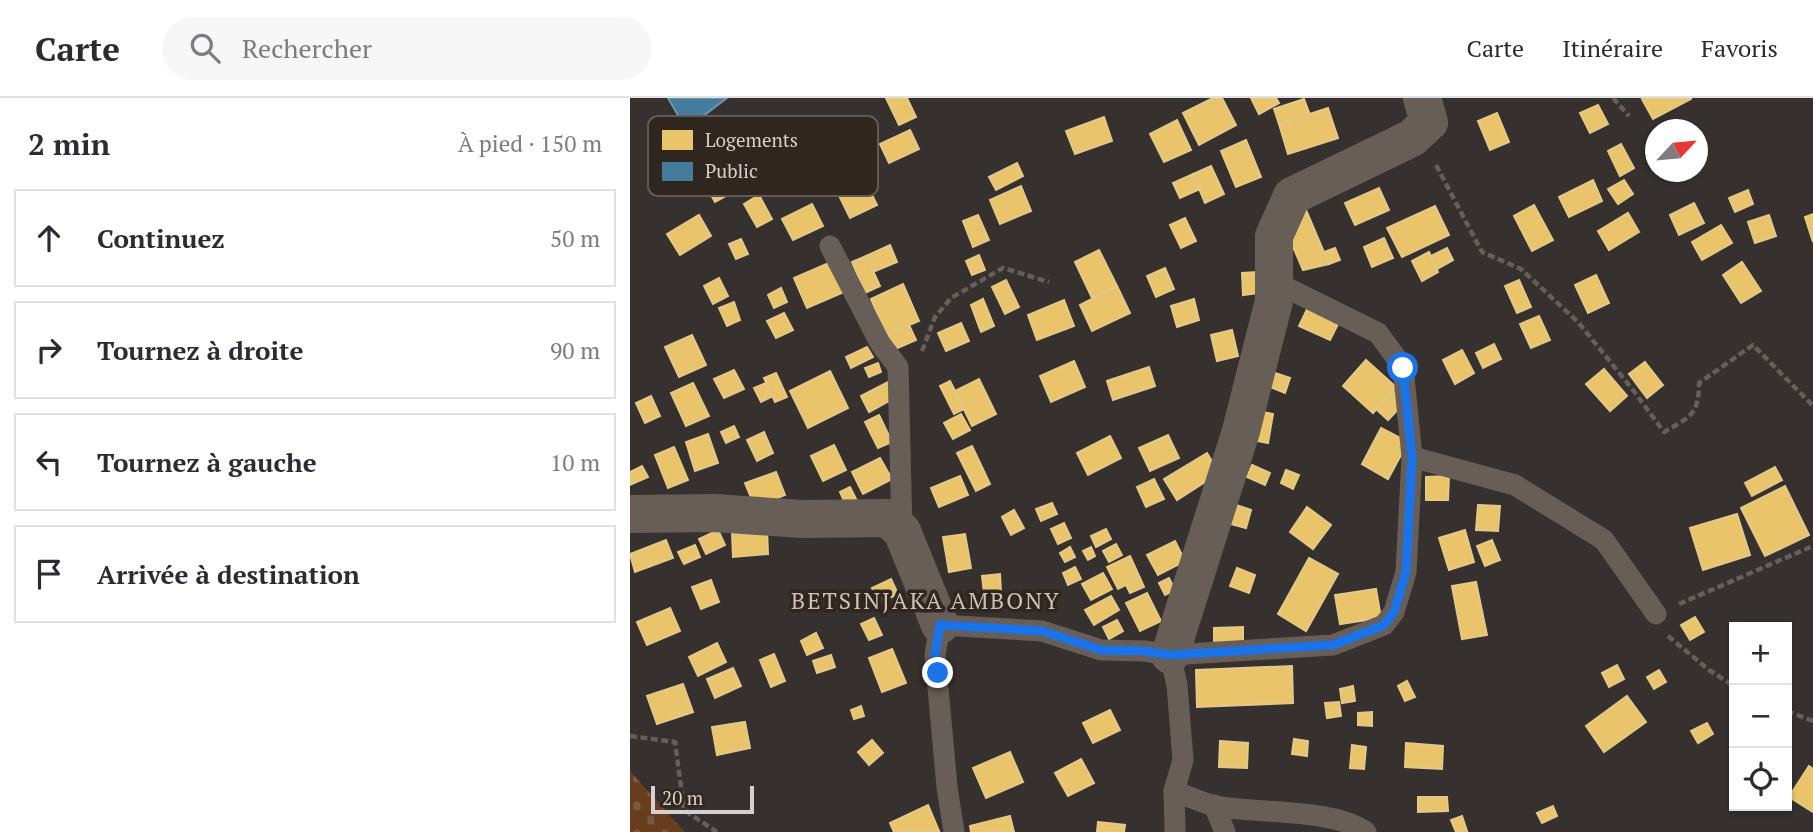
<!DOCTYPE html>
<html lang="fr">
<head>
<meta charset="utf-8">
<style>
  body { margin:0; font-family:"PT Serif",serif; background:#f7f7f7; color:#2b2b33 }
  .controls { position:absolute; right:21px; bottom:21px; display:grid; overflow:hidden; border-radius:0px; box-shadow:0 2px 5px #0004 }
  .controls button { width:63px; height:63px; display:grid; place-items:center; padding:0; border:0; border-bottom:2px solid #e1e1e2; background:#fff; color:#2b2b33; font:35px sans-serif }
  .compass { position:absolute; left:1015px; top:21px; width:63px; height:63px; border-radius:50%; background:#fff; box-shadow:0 2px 5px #0004; rotate:64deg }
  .scale { position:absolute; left:21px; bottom:18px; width:103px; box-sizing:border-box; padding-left:7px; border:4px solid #d6d0cc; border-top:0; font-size:19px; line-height:24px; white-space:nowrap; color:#d6d0cc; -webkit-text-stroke:5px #2f2620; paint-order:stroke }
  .stop { position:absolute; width:21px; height:21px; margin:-16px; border:5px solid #1a73e8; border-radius:50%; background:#fff }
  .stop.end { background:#1a73e8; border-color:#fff; box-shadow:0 2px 7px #0008 }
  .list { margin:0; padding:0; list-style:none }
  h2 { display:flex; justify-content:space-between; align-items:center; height:91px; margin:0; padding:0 28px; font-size:30px }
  h2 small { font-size:23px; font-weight:400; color:#7c7c81 }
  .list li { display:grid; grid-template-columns:46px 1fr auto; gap:21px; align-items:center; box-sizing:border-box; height:98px; margin:0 14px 14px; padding:0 14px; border:2px solid #e1e1e2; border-radius:0px }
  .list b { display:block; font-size:26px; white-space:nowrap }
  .list em { font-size:23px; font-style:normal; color:#7c7c81 }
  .icon { flex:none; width:38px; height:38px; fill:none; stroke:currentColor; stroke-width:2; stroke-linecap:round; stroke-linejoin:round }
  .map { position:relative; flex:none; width:1183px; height:734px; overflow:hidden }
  header { display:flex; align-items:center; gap:42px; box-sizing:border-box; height:98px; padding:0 35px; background:#fff; border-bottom:2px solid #e1e1e2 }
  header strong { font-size:33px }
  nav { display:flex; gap:38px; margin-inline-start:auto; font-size:24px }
  .search { width:490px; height:63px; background:#f7f7f7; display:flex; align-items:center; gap:18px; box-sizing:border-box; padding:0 24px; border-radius:38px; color:#7c7c81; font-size:26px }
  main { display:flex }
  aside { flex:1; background:#fff }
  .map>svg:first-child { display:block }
  .cemetery { fill:url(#cemetery-stones) }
  .homes { fill:#e9c46a; stroke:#e3c887; stroke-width:2 }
  .public { fill:#457b9d; stroke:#7094ab; stroke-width:2 }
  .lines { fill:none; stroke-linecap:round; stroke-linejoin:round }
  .path { stroke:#665e58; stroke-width:4.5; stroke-dasharray:7 3.5; stroke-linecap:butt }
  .service { stroke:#685e58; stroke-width:21 }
  .minor { stroke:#685e58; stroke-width:38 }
  .route { stroke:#1a73e8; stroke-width:9 }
  .labels { text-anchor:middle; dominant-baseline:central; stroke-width:7; stroke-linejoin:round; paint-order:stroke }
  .quarter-label { font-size:23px; letter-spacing:2px; fill:#ccc0b8; stroke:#2f2620 }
  .key { fill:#2f2620; stroke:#615954; stroke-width:2 }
  .key-label { font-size:19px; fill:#d6d0cc }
</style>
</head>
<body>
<header>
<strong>Carte</strong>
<div class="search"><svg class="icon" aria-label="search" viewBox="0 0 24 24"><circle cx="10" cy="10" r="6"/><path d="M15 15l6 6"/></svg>Rechercher</div>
<nav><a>Carte</a><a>Itinéraire</a><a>Favoris</a></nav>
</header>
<main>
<aside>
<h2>2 min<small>À pied · 150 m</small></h2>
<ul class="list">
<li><svg class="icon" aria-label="ahead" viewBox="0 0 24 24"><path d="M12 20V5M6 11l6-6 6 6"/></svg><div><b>Continuez</b></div><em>50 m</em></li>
<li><svg class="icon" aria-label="right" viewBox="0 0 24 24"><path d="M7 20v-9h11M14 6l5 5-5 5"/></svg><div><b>Tournez à droite</b></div><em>90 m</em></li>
<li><svg class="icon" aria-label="left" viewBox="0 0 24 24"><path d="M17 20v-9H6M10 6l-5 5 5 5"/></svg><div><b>Tournez à gauche</b></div><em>10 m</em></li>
<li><svg class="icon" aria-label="arrive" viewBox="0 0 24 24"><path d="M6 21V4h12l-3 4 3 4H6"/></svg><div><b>Arrivée à destination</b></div></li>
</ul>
</aside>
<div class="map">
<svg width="1183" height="734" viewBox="0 0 1183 734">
  <defs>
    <pattern id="cemetery-stones" width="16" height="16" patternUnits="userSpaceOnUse" patternTransform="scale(1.75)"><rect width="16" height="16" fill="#683d1e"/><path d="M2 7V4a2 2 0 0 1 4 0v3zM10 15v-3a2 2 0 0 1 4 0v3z" fill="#7d583e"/></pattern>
  </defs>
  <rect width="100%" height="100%" fill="#36312e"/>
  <!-- cemetery -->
  <polygon class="cemetery" points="0,673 50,729 55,734 0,734"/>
  <!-- homes -->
  <g class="homes">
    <polygon points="256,0 277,0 286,19 269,27"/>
    <polygon points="583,0 592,0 606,27 569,47 553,15"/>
    <polygon points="621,0 646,0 649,5 629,16"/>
    <polygon points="1015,0 1061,0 1061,1 1023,21 1012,1"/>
    <polygon points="674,1 680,17 649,26 644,11"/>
    <polygon points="968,7 978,26 960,35 950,15"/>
    <polygon points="698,10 708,40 658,56 649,26"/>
    <polygon points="867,15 879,44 860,52 848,23"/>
    <polygon points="474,19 482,43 445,56 436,33"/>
    <polygon points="547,22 561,52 534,64 520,36"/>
    <polygon points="280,32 289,51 259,65 250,46"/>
    <polygon points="616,42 631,79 606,89 591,53"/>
    <polygon points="991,46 1004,70 990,78 978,53"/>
    <polygon points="106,48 125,82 85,104 66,71"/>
    <polygon points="225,62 247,107 220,120 198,75"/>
    <polygon points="387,65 393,78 366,92 359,79"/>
    <polygon points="581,68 594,96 575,105 563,76"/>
    <polygon points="563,76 570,91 550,100 543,85"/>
    <polygon points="963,82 972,103 939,119 929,99"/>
    <polygon points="994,82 1003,96 988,106 978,91"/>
    <polygon points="391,88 401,113 370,126 360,102"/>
    <polygon points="749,90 759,112 725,127 715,105"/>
    <polygon points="1118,92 1123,106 1105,114 1099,100"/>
    <polygon points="129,97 142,121 127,129 114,106"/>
    <polygon points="1064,105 1074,125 1049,137 1040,117"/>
    <polygon points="182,106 193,128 163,142 152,121"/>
    <polygon points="904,107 923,142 902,153 884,118"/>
    <polygon points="805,108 819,137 772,159 757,130"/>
    <polygon points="676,112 699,166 673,172 658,137"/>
    <polygon points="998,115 1009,134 979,152 968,133"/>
    <polygon points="1183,116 1183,144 1175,119"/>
    <polygon points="69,117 81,138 50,157 37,136"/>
    <polygon points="348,117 359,142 343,149 333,123"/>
    <polygon points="1139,117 1146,138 1125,145 1118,124"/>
    <polygon points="555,120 566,143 551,150 540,127"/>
    <polygon points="1091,127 1102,145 1072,162 1062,144"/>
    <polygon points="754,140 763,160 742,169 734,149"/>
    <polygon points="111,141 118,156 106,161 99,146"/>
    <polygon points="260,147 267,164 243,174 236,158"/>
    <polygon points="705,150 710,162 699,166 694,154"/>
    <polygon points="817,150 823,162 807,171 801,158"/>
    <polygon points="469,152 487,188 462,200 445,164"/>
    <polygon points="799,154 808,174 792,183 782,163"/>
    <polygon points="349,157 355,172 342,177 336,163"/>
    <polygon points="236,158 250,188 235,195 222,164"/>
    <polygon points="201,164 214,194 177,210 164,180"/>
    <polygon points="1112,164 1131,193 1111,205 1093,177"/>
    <polygon points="535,170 544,191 526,199 517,178"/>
    <polygon points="627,174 629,195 613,197 612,175"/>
    <polygon points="966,177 979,205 958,215 945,187"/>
    <polygon points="89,180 98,198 83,206 74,188"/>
    <polygon points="376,182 389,209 375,216 362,189"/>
    <polygon points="889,182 901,209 887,215 875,188"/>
    <polygon points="273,186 289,223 256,237 241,201"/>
    <polygon points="487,188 500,215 462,233 450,207"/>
    <polygon points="151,190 157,204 144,210 138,197"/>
    <polygon points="353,201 364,228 351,234 341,207"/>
    <polygon points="564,201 569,222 547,229 541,208"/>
    <polygon points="434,202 444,228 407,242 398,217"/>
    <polygon points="104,204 110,222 97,228 89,210"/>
    <polygon points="679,207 710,222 700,242 669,228"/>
    <polygon points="154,215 163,232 146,240 137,223"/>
    <polygon points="909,218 920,242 901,250 890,226"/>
    <polygon points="331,225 339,243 316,253 308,235"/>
    <polygon points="279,227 286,242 263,252 256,237"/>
    <polygon points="602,232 608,258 587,263 581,237"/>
    <polygon points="62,237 76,267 49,279 35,249"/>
    <polygon points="864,246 871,261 853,270 846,255"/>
    <polygon points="237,249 243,259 221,270 216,259"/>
    <polygon points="832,252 844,275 825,286 813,262"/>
    <polygon points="736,262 766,289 743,315 713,288"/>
    <polygon points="444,263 455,289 421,304 410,278"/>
    <polygon points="1015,264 1033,287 1017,300 999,276"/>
    <polygon points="248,265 251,274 239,279 235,270"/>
    <polygon points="519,269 525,288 483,302 477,283"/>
    <polygon points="974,271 997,298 980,313 956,286"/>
    <polygon points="104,272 114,291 94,300 84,281"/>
    <polygon points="200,273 218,310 178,330 160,293"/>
    <polygon points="146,275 157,299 145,304 134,280"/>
    <polygon points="645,275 660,280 655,295 640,289"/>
    <polygon points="349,281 366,316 342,328 325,293"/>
    <polygon points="320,283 334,311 324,316 310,288"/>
    <polygon points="258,284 266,299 239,314 231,298"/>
    <polygon points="63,285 79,318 56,328 41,295"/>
    <polygon points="136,285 143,298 131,304 124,290"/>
    <polygon points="763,293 775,304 758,322 746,311"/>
    <polygon points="21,298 30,318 15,325 6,305"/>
    <polygon points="628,313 643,316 638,345 622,342"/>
    <polygon points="331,316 340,332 323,341 314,325"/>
    <polygon points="249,317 262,344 248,350 235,324"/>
    <polygon points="104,328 109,339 96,345 91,334"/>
    <polygon points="751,330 778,344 758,381 732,366"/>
    <polygon points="134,334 143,355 127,363 117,342"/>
    <polygon points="78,336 88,365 65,373 56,344"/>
    <polygon points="538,337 549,360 520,373 509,350"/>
    <polygon points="480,338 491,360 458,377 447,355"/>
    <polygon points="204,347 216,372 193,383 181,358"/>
    <polygon points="342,348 360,386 346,393 327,355"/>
    <polygon points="44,349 58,382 38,390 25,357"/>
    <polygon points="577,355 589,375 547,402 534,381"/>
    <polygon points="250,360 262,381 233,396 222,374"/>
    <polygon points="622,367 640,375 635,387 617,379"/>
    <polygon points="12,368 18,379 0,387 0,374"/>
    <polygon points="1145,369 1152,382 1122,398 1115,385"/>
    <polygon points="656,372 669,377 663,391 651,385"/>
    <polygon points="146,374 155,397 125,409 115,385"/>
    <polygon points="330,378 338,397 309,409 301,390"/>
    <polygon points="819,378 818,402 796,402 796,379"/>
    <polygon points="524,381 534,401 516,409 507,389"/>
    <polygon points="1155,388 1179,437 1135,458 1111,410"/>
    <polygon points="220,389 229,407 218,412 210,394"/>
    <polygon points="422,405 427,416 411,423 406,411"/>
    <polygon points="603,406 621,412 616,430 597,425"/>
    <polygon points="848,407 870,408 868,433 846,432"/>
    <polygon points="677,409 701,427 683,451 660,434"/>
    <polygon points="384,412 394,430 381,437 372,419"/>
    <polygon points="1107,416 1120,457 1073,472 1060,430"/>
    <polygon points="434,425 441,440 428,446 421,431"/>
    <polygon points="476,431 481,441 466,449 461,438"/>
    <polygon points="88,432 95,447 76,456 69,441"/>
    <polygon points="137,432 138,456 103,459 102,435"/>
    <polygon points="835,432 844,464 819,472 809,440"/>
    <polygon points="335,436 341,470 319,474 313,439"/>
    <polygon points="36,442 43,460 5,474 0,456"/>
    <polygon points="862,442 870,462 855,468 847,448"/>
    <polygon points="545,443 555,463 528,477 517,457"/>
    <polygon points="486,446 492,457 479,464 473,453"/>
    <polygon points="65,447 70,459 54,466 48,454"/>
    <polygon points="440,449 445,459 435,464 430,455"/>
    <polygon points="461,449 465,458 458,462 453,453"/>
    <polygon points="500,458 510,480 488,491 477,469"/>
    <polygon points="679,460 708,476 676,533 648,516"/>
    <polygon points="445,469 451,481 438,487 433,475"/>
    <polygon points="607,470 625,477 619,495 600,488"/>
    <polygon points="473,475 482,491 461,502 452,486"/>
    <polygon points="370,476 371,494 354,495 352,478"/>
    <polygon points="510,480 514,489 500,495 496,487"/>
    <polygon points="539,480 545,492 535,497 529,485"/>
    <polygon points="261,481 268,496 249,505 242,490"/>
    <polygon points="81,482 89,504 71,511 62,489"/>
    <polygon points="846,484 857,537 832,541 822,488"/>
    <polygon points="746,491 751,520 710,526 705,497"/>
    <polygon points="517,495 531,523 510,533 496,505"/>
    <polygon points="481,498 489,512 464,527 455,512"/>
    <polygon points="40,510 50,533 17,547 7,524"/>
    <polygon points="1065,519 1074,534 1060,542 1051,527"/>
    <polygon points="244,520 252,537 239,542 231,526"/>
    <polygon points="487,522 493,533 479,541 473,529"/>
    <polygon points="613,529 613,544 584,545 584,530"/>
    <polygon points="186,535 193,550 177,557 171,543"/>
    <polygon points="87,545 96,564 68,578 59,559"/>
    <polygon points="262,551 276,585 252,594 239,560"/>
    <polygon points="144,556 155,583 141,589 130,562"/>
    <polygon points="201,557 205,569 187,575 183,563"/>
    <polygon points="987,567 994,581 979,589 972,575"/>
    <polygon points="662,568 663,605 567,609 566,572"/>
    <polygon points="103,570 111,588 85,600 77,581"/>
    <polygon points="1029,572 1036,584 1024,591 1017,579"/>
    <polygon points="777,583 785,599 775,603 768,588"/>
    <polygon points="53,586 63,614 27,626 17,598"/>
    <polygon points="723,588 725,603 712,605 710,591"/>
    <polygon points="997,598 1016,624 974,654 956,628"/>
    <polygon points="709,604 711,618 697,620 695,605"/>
    <polygon points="231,608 234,618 224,621 221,612"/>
    <polygon points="480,612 490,632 463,645 453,625"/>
    <polygon points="742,614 742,628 728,627 728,615"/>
    <polygon points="115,624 120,650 87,657 82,629"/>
    <polygon points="1077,625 1083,636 1068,645 1061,633"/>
    <polygon points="664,641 678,643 677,658 662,656"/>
    <polygon points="242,642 253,655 239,667 228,654"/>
    <polygon points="590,643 618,645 617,670 589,669"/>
    <polygon points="776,645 813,648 812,671 775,669"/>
    <polygon points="722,647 736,649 734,671 720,670"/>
    <polygon points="380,654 393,684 356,700 343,670"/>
    <polygon points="451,661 464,685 438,698 425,675"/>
    <polygon points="1179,668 1183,671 1183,714 1159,699"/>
    <polygon points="788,699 817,699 818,713 788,714"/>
    <polygon points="298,707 309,733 264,734 260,725"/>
    <polygon points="923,708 927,718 912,725 907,715"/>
    <polygon points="380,718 384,734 341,734 340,728"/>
    <polygon points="832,718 837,733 826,734 821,722"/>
    <polygon points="468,724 495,727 494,734 467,734"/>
  </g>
  <!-- public -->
  <polygon class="public" points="38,0 97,0 56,31"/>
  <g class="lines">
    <!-- path -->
    <g class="path">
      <polyline points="983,0 999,18"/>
      <path d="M806 67 852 154 891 171 948 224 1003 292 1034 334C1060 319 1069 317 1069 285L1123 247 1183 308"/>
      <polyline points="292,253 305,219 321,200 373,170 419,184"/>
      <polyline points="1049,506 1183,448"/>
      <polyline points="1038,538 1079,572 1104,588"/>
      <polyline points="1157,613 1183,623"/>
      <polyline points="0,638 45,644 54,712 87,734"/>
    </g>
    <!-- service -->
    <g class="service">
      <polyline points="200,148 250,245 268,269 272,433"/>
      <polyline points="645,184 748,235 773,269 782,359"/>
      <polyline points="540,557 703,547 754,527 764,514 776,474 782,359 885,387 974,442 1026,516"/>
      <polyline points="544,693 545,734"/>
      <polyline points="584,707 595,734"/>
      <path d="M324 734 317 689 305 557 310 527 412 533 471 552 514 553 540 557 547 587 553 662 544 693C558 698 572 705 586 708 627 716 703 710 736 734"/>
    </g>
    <!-- minor -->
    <g class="minor">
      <polyline points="0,416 85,415 172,421 257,420 272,433 310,527"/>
      <polyline points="540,557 611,333 644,203 644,138 662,98 782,40 799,24 792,0"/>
    </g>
  </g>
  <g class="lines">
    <!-- route -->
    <polyline class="route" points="308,575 305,557 310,527 412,533 471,552 514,553 540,557 703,547 754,527 764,514 776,474 782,359 773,270"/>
  </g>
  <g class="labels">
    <!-- quarter labels -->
    <g class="quarter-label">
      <text x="296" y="502">BETSINJAKA AMBONY</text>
    </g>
  </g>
  <!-- legend -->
  <rect x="18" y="18" width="230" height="80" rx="10" class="key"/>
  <rect x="32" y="32" width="31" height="20" fill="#e9c46a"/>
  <rect x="32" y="64" width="31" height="19" fill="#457b9d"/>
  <g class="key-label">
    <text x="75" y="49">Logements</text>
    <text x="75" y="80">Public</text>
  </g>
</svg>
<div class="controls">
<button>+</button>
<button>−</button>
<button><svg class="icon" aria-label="locate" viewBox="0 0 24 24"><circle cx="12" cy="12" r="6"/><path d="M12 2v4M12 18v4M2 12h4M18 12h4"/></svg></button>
</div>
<svg class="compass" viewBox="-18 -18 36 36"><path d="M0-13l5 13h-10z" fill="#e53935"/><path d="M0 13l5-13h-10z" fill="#7c7c81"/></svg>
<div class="scale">20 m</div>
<div class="stop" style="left:773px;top:270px"></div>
<div class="stop end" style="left:308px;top:575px"></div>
</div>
</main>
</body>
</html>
